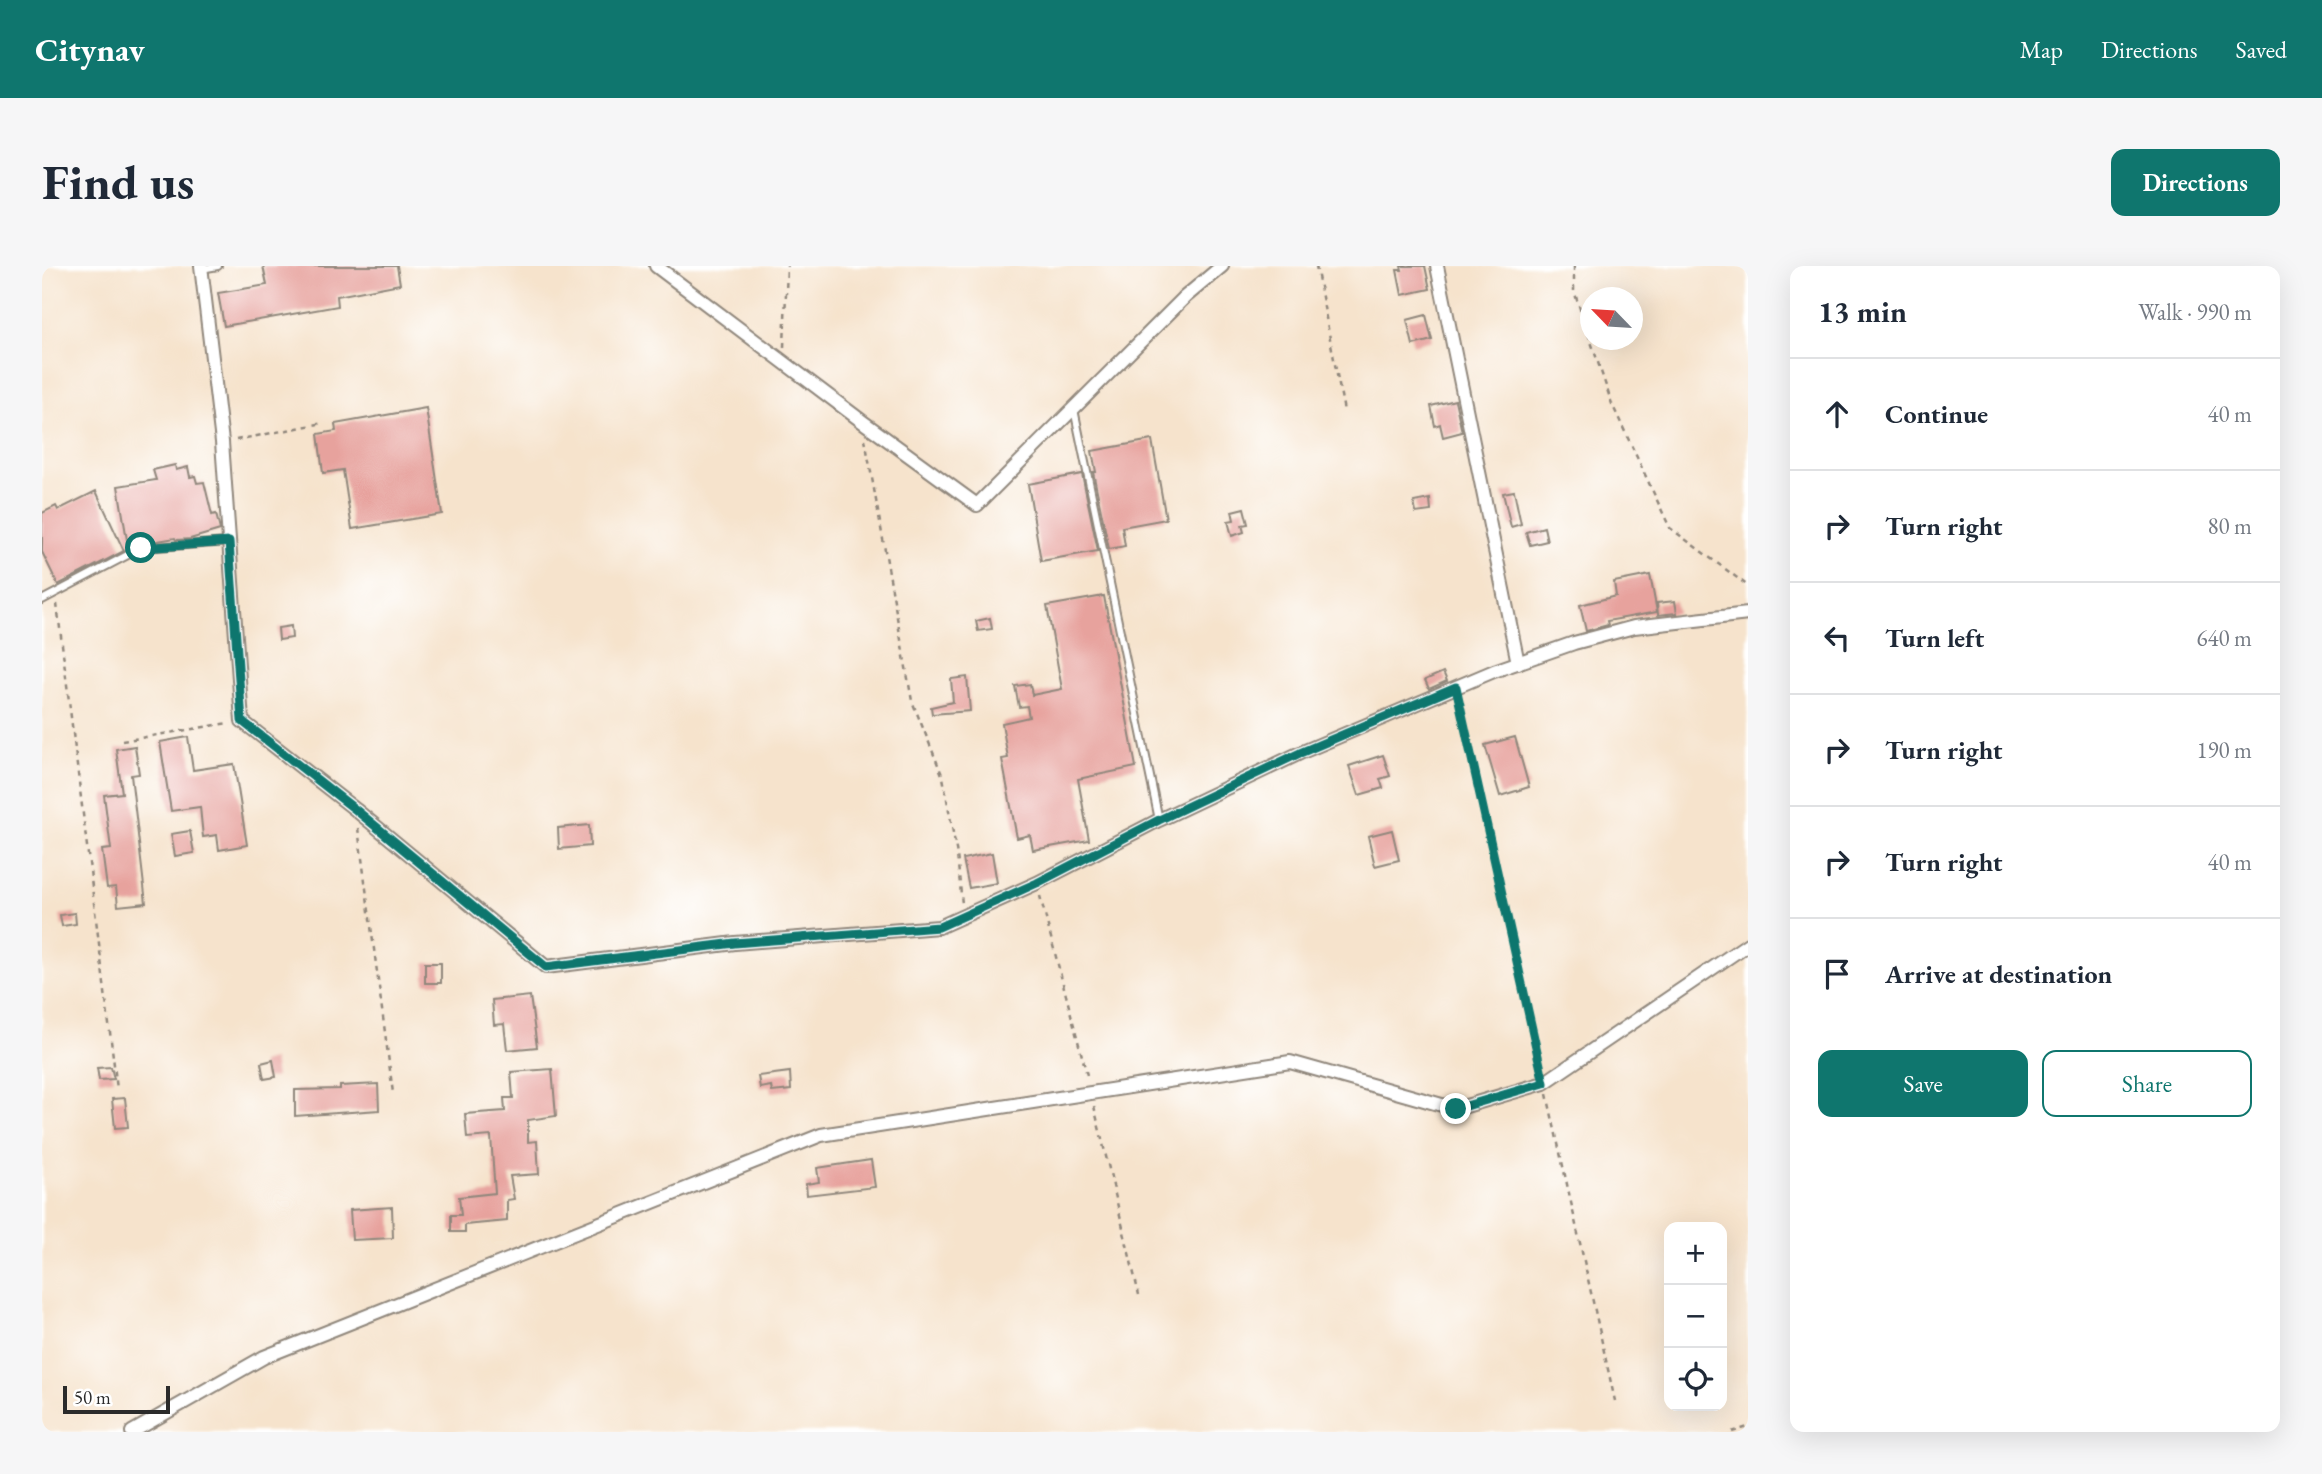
<!DOCTYPE html>
<html lang="en">
<head>
<meta charset="utf-8">
<style>
  body { margin:0; font-family:"EB Garamond",serif; background:#f6f6f7; color:#1f2937 }
  .controls { position:absolute; right:21px; bottom:21px; display:grid; overflow:hidden; border-radius:14px; box-shadow:0 7px 28px #0002 }
  .controls button { width:63px; height:63px; display:grid; place-items:center; padding:0; border:0; border-bottom:2px solid #e0e1e3; background:#fff; color:#1f2937; font:35px sans-serif }
  .compass { position:absolute; left:1538px; top:21px; width:63px; height:63px; border-radius:50%; background:#fff; box-shadow:0 7px 28px #0002; rotate:295deg }
  .scale { position:absolute; left:21px; bottom:18px; width:107px; box-sizing:border-box; padding-left:7px; border:4px solid #2b2b2b; border-top:0; font-size:19px; line-height:24px; white-space:nowrap; color:#2b2b2b; -webkit-text-stroke:5px #fff; paint-order:stroke }
  .stop { position:absolute; width:21px; height:21px; margin:-16px; border:5px solid #0f766e; border-radius:50%; background:#fff }
  .stop.end { background:#0f766e; border-color:#fff; box-shadow:0 2px 7px #0008 }
  .list { margin:0; padding:0; list-style:none }
  h2 { display:flex; justify-content:space-between; align-items:center; height:91px; margin:0; padding:0 28px; font-size:30px }
  h2 small { font-size:23px; font-weight:400; color:#747a83 }
  .list li { display:grid; grid-template-columns:46px 1fr auto; gap:21px; align-items:center; box-sizing:border-box; height:112px; padding:0 28px; border-top:2px solid #e0e1e3 }
  .list b { display:block; font-size:26px; white-space:nowrap }
  .list em { font-size:23px; font-style:normal; color:#747a83 }
  .actions { display:flex; gap:14px; padding:21px 28px }
  .actions a { flex:1; padding:16px 0; border:2px solid #0f766e; border-radius:14px; text-align:center; font-size:24px; color:#0f766e }
  .actions .main { background:#0f766e; color:#fff }
  .icon { flex:none; width:38px; height:38px; fill:none; stroke:currentColor; stroke-width:2; stroke-linecap:round; stroke-linejoin:round }
  .map { position:relative; flex:none; width:1706px; height:1166px; overflow:hidden; border-radius:14px }
  header { display:flex; align-items:center; gap:42px; box-sizing:border-box; height:98px; padding:0 35px; background:#0f766e; color:#fff }
  header strong { font-size:33px }
  nav { display:flex; gap:38px; margin-inline-start:auto; font-size:24px }
  .intro { display:flex; align-items:center; justify-content:space-between; box-sizing:border-box; height:168px; padding:0 42px }
  h1 { margin:0; font-size:49px }
  .button { padding:18px 32px; border-radius:14px; background:#0f766e; color:#fff; font-size:24px; font-weight:700 }
  main { display:flex; gap:42px; padding:0 42px }
  aside { flex:1; background:#fff; border-radius:14px; box-shadow:0 7px 28px #0002 }
  .map>svg:first-child { display:block }
  .building { fill:#e7a29d }
  .lines { fill:none; stroke-linecap:round; stroke-linejoin:round }
  .service-casing { stroke:#90877c; stroke-width:10 }
  .minor-casing { stroke:#90877c; stroke-width:16 }
  .path { stroke:#90877c; stroke-width:2.5; stroke-dasharray:5 5; stroke-linecap:butt }
  .service { stroke:#fff; stroke-width:6 }
  .minor { stroke:#fff; stroke-width:12 }
  .route { stroke:#0f766e; stroke-width:9 }
</style>
</head>
<body>
<header>
<strong>Citynav</strong>
<nav><a>Map</a><a>Directions</a><a>Saved</a></nav>
</header>
<div class="intro"><h1>Find us</h1><a class="button">Directions</a></div>
<main>
<div class="map">
<svg width="1706" height="1166" viewBox="0 0 1706 1166">
  <rect width="100%" height="100%" fill="#fff"/>
  <filter id="ink" filterUnits="userSpaceOnUse"><feTurbulence type="fractalNoise" baseFrequency=".0143" numOctaves="2"/><feDisplacementMap in="SourceGraphic" scale="14" xChannelSelector="R" yChannelSelector="G"/><feConvolveMatrix kernelMatrix="1 2 1 2 8 2 1 2 1" color-interpolation-filters="sRGB"/></filter>
  <filter id="wash" filterUnits="userSpaceOnUse"><feTurbulence type="fractalNoise" baseFrequency=".00686" numOctaves="4" result="noise"/><feDisplacementMap in="SourceGraphic" scale="28" xChannelSelector="R" yChannelSelector="G"/><feGaussianBlur stdDeviation="1.57" result="paint"/><feColorMatrix in="noise" values="0 0 0 0 0 0 0 0 0 0 0 0 0 0 0 0 0 1.4 0 .05"/><feComposite in="paint" operator="in"/></filter>
  <g filter="url(#wash)">
    <rect width="100%" height="100%" fill="#f6e3cc"/>
    <g id="blocks">
      <!-- building -->
      <g class="building">
        <polygon points="221,0 355,0 358,18 295,30 296,40 182,60 176,27 225,19"/>
        <polygon points="1359,0 1383,0 1388,23 1360,29 1355,4 1360,4"/>
        <polygon points="1384,49 1390,74 1371,79 1365,54"/>
        <polygon points="1413,134 1420,166 1401,171 1398,158 1393,160 1389,140"/>
        <polygon points="384,142 400,248 310,263 301,204 281,207 276,168 294,165 293,158"/>
        <polygon points="1110,174 1124,253 1080,261 1083,280 1067,283 1051,206 1054,206 1050,185"/>
        <polygon points="133,199 134,204 146,201 148,211 153,210 155,217 162,216 170,249 174,248 178,264 148,273 134,274 133,272 86,280 76,220 114,214 111,204"/>
        <polygon points="1040,208 1056,285 999,295 986,218"/>
        <polygon points="54,225 82,285 16,319 0,286 0,247 14,240 16,244"/>
        <polygon points="1472,225 1479,258 1469,261 1461,227"/>
        <polygon points="1388,233 1389,245 1374,247 1372,236"/>
        <polygon points="1202,242 1206,258 1200,259 1202,266 1190,270 1186,255 1192,254 1190,245"/>
        <polygon points="1502,261 1505,275 1488,279 1484,266"/>
        <polygon points="1608,309 1615,346 1565,355 1566,359 1544,365 1538,339 1574,330 1572,316"/>
        <polygon points="1062,330 1094,501 1036,513 1047,574 991,584 988,569 975,572 960,493 966,492 960,457 987,451 985,440 977,441 973,420 988,418 990,429 1020,423 1005,340"/>
        <polygon points="1633,335 1635,347 1616,349 1615,337"/>
        <polygon points="948,352 950,363 936,365 934,355"/>
        <polygon points="249,360 250,372 237,374 236,362"/>
        <polygon points="1401,406 1405,415 1387,423 1383,414"/>
        <polygon points="925,411 928,445 890,448 889,441 911,436 909,413"/>
        <polygon points="146,471 151,504 192,498 205,579 177,584 175,569 161,571 158,541 129,545 118,476"/>
        <polygon points="1473,471 1487,521 1458,530 1443,479"/>
        <polygon points="93,480 97,508 89,509 104,637 76,640 74,621 65,622 60,584 69,583 62,529 80,527 74,483"/>
        <polygon points="1341,489 1348,510 1338,513 1341,522 1317,529 1307,500"/>
        <polygon points="547,559 548,580 517,583 516,562"/>
        <polygon points="1350,564 1357,594 1333,600 1326,570"/>
        <polygon points="148,565 152,587 133,590 129,568"/>
        <polygon points="950,587 955,617 927,622 921,593"/>
        <polygon points="33,647 34,658 20,660 18,649"/>
        <rect x="383" y="697" width="16" height="20"/>
        <polygon points="488,730 495,781 465,784 462,758 452,759 450,734"/>
        <polygon points="231,794 234,811 222,813 219,797"/>
        <polygon points="69,801 72,813 57,814 55,802"/>
        <polygon points="510,803 514,850 486,854 486,876 495,875 497,908 468,910 472,933 465,934 465,955 423,959 423,966 409,966 409,949 419,949 417,931 453,927 449,870 425,872 423,848 463,845 462,832 471,832 469,806"/>
        <polygon points="748,806 749,824 730,826 729,820 718,822 716,810"/>
        <polygon points="336,818 337,844 253,850 253,824 298,823 298,820"/>
        <polygon points="83,832 86,861 73,862 70,833"/>
        <polygon points="829,894 833,921 765,929 764,918 777,916 775,902"/>
        <polygon points="350,941 351,972 310,974 308,944"/>
      </g>
    </g>
  </g>
  <g filter="url(#ink)">
    <use href="#blocks" fill-opacity="0" stroke="#90877c" stroke-width="2"/>
    <g class="lines">
      <!-- service casing -->
      <g class="service-casing">
        <g id="service">
          <polyline points="159,3 176,0"/>
          <polyline points="1032,143 1117,554"/>
          <polyline points="0,334 99,282 187,276"/>
        </g>
      </g>
      <!-- minor casing -->
      <g class="minor-casing">
        <g id="minor">
          <polyline points="159,0 180,176 200,455 314,544 504,701 693,677 897,661 995,617 1117,554 1258,487 1452,405 1532,377 1592,361 1706,348"/>
          <polyline points="614,0 821,156 935,239 1143,31 1180,0"/>
          <polyline points="1395,0 1476,397"/>
          <polyline points="90,1166 222,1091 779,869 1248,796 1414,843 1502,817 1706,678"/>
        </g>
      </g>
      <!-- path -->
      <g class="path">
        <polyline points="1274,0 1302,145"/>
        <polyline points="1532,0 1532,25 1570,138 1628,262 1706,320"/>
        <polyline points="742,81 745,0"/>
        <polyline points="823,173 870,435 901,511 915,589 920,638"/>
        <polyline points="194,174 281,157"/>
        <polyline points="15,338 75,823"/>
        <polyline points="1417,435 1500,804"/>
        <polyline points="80,475 186,457"/>
        <polyline points="316,562 351,827"/>
        <polyline points="998,630 1046,813"/>
        <polyline points="1505,828 1573,1135"/>
        <polyline points="1052,840 1097,1029"/>
        <polyline points="1690,1166 1706,1161"/>
      </g>
      <!-- service -->
      <use href="#service" class="service"/>
      <!-- minor -->
      <use href="#minor" class="minor"/>
    </g>
  </g>
  <g class="lines" filter="url(#ink)">
    <!-- route -->
    <polyline class="route" points="99,282 187,276 200,455 314,544 504,701 693,677 897,661 995,617 1117,554 1258,487 1414,421 1502,817 1414,843"/>
  </g>
</svg>
<div class="controls">
<button>+</button>
<button>−</button>
<button><svg class="icon" aria-label="locate" viewBox="0 0 24 24"><circle cx="12" cy="12" r="6"/><path d="M12 2v4M12 18v4M2 12h4M18 12h4"/></svg></button>
</div>
<svg class="compass" viewBox="-18 -18 36 36"><path d="M0-13l5 13h-10z" fill="#e53935"/><path d="M0 13l5-13h-10z" fill="#747a83"/></svg>
<div class="scale">50 m</div>
<div class="stop" style="left:99px;top:282px"></div>
<div class="stop end" style="left:1414px;top:843px"></div>
</div>
<aside>
<h2>13 min<small>Walk · 990 m</small></h2>
<ul class="list">
<li><svg class="icon" aria-label="ahead" viewBox="0 0 24 24"><path d="M12 20V5M6 11l6-6 6 6"/></svg><div><b>Continue</b></div><em>40 m</em></li>
<li><svg class="icon" aria-label="right" viewBox="0 0 24 24"><path d="M7 20v-9h11M14 6l5 5-5 5"/></svg><div><b>Turn right</b></div><em>80 m</em></li>
<li><svg class="icon" aria-label="left" viewBox="0 0 24 24"><path d="M17 20v-9H6M10 6l-5 5 5 5"/></svg><div><b>Turn left</b></div><em>640 m</em></li>
<li><svg class="icon" aria-label="right" viewBox="0 0 24 24"><path d="M7 20v-9h11M14 6l5 5-5 5"/></svg><div><b>Turn right</b></div><em>190 m</em></li>
<li><svg class="icon" aria-label="right" viewBox="0 0 24 24"><path d="M7 20v-9h11M14 6l5 5-5 5"/></svg><div><b>Turn right</b></div><em>40 m</em></li>
<li><svg class="icon" aria-label="arrive" viewBox="0 0 24 24"><path d="M6 21V4h12l-3 4 3 4H6"/></svg><div><b>Arrive at destination</b></div></li>
</ul>
<div class="actions"><a class="main">Save</a><a>Share</a></div>
</aside>
</main>
</body>
</html>
